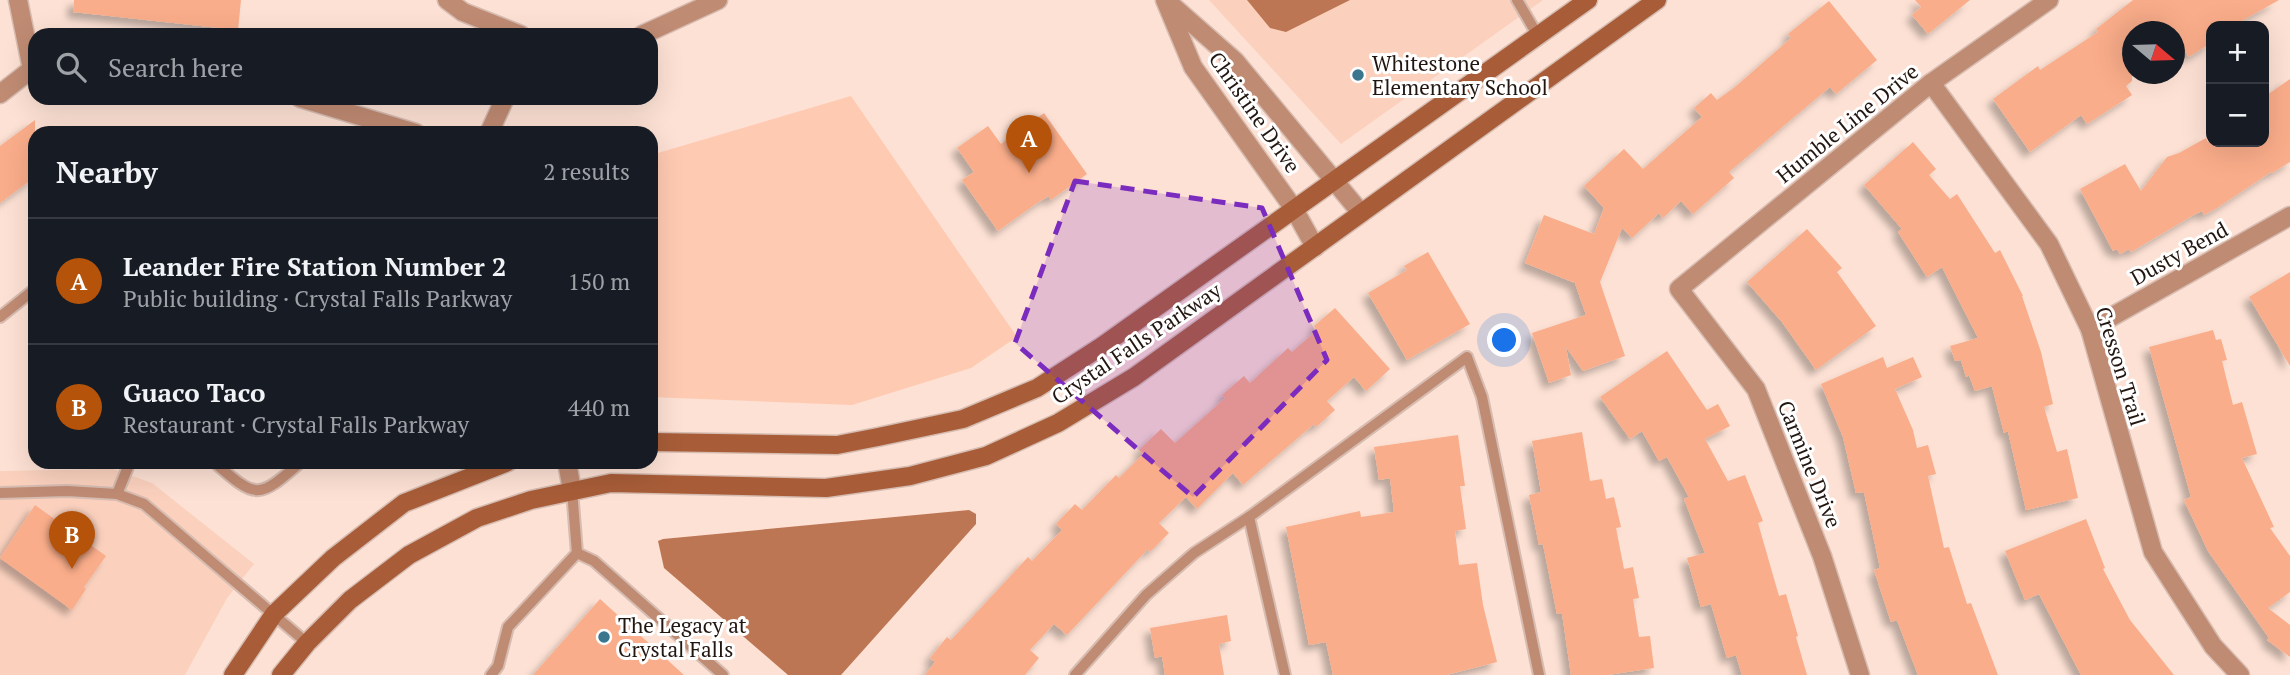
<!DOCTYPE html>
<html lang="en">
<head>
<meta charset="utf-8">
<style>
  body { margin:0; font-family:"PT Serif",serif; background:#20242c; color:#f1f3f6 }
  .controls { position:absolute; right:21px; top:21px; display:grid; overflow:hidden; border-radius:14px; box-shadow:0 7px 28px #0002 }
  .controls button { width:63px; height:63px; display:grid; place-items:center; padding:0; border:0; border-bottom:2px solid #363941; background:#171b24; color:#f1f3f6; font:35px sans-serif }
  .compass { position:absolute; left:2122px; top:21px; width:63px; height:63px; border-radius:50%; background:#171b24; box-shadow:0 7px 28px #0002; rotate:109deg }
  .you { position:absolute; left:1505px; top:341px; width:24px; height:24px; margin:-18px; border:5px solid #fff; border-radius:50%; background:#1a73e8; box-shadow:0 0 0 10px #1a73e833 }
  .badge { display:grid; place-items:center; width:46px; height:46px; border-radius:50%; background:#b45309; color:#fff; font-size:23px; font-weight:700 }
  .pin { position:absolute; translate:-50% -58px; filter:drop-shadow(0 2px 4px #0008) }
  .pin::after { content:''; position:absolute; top:37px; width:24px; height:21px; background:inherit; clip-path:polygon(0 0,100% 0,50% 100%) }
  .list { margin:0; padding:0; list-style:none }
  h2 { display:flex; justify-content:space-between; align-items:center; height:91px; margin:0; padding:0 28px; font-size:30px }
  h2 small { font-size:23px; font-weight:400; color:#9ea1a6 }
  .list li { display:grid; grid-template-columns:46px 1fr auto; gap:21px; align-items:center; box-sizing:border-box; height:126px; padding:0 28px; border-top:2px solid #363941 }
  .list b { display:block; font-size:26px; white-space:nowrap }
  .list p { margin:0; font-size:23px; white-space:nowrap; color:#9ea1a6 }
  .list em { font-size:23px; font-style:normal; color:#9ea1a6 }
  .icon { flex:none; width:38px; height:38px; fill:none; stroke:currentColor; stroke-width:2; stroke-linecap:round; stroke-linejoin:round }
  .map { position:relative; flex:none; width:2290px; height:675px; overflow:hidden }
  .search { position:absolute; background:#171b24; box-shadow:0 7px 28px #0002; left:28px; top:28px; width:630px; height:77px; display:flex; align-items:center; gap:18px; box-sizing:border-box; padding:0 24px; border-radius:21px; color:#9ea1a6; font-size:26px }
  .panel { position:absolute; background:#171b24; box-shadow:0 7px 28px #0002; left:28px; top:126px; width:630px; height:343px; border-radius:21px }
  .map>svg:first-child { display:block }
  .built { fill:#fbd1be }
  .green { fill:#ffcab2 }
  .water { fill:#bd7654 }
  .building { fill:#faad8a; filter:url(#shadow) }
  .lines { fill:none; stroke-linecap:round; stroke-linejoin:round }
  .lane-casing { stroke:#d6bcb1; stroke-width:14 }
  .street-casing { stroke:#d6bcb1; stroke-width:21 }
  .secondary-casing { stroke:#d6bcb1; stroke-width:21 }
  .lane { stroke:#c08b73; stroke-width:10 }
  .street { stroke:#c08b73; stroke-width:18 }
  .secondary { stroke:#a85d38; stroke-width:18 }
  .marked { fill:#7b2cbf; fill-opacity:0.2; stroke:#7b2cbf; stroke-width:5; stroke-dasharray:14 9; stroke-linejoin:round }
  .poi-dot { fill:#3a768d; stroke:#fff; stroke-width:2.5 }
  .labels { text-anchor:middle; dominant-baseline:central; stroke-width:6; stroke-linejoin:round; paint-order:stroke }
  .poi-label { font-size:21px; fill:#221610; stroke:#fff; text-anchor:start }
  .street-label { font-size:21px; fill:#221610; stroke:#fff }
</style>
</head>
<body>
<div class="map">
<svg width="2290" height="675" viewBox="0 0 2290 675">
  <defs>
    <filter id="shadow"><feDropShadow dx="-6" dy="6" stdDeviation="3.5" flood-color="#0004"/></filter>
  </defs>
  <rect width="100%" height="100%" fill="#fde1d4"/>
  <!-- built -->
  <g class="built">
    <polygon points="1209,0 1543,0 1341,144"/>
    <polygon points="113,469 152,483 254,564 227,598 185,675 0,675 0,471"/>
  </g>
  <!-- green -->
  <polygon class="green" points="851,96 1017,337 971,368 852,405 651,397 651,155"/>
  <!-- water -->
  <g class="water">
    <polygon points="1247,0 1350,0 1286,32 1270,28"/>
    <polygon points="969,510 976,514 976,524 841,675 788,675 664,568 658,541 663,539"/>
  </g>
  <!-- building -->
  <g class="building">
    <polygon points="74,0 241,0 238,30 73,12"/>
    <polygon points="1915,0 1970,0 1928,34 1912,15 1921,7"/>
    <polygon points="2133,0 2279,0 2233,26 2211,26 2211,43 2189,57 2182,47 2174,52 2174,32 2132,32 2132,81 2126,86 2132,95 2087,124 2081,115 2030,152 1993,99 2038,66 2040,70 2098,32 2096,29"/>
    <polygon points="1829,1 1877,60 1836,94 1830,87 1729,172 1734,178 1693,214 1681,201 1663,218 1659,213 1632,238 1622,228 1600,282 1625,356 1583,371 1566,347 1571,375 1549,383 1532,333 1586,315 1575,283 1525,263 1544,215 1594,234 1604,208 1584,186 1624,149 1643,169 1702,117 1694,108 1711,93 1717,100 1735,87 1791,38 1788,34"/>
    <polygon points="2290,79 2290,162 2272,173 2271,172 2217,208 2204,215 2202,211 2192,216 2131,252 2129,249 2120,254 2117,249 2113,251 2080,189 2125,164 2141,191 2167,157 2179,153 2206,138 2208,142 2264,142 2264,97"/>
    <polygon points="1044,113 1087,174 1051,200 1049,196 1037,203 998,231 962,180 974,172 957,148 988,126 1001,144"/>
    <polygon points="35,120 35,177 0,203 0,146"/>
    <polygon points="1913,142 1936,169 1929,175 1950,199 1957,194 1995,253 2000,250 2023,296 2022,296 2041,352 2053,404 2044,407 2057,452 2067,449 2078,498 2026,510 2008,431 2004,433 1992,386 1975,391 1969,375 1966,377 1961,360 1955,361 1950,346 1978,338 1942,267 1927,277 1898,232 1902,229 1864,185"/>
    <polygon points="1807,229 1842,268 1837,272 1876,326 1816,370 1782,322 1747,282"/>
    <polygon points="1428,252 1470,324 1407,360 1368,293 1407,270 1404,266"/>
    <polygon points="2290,272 2290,366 2249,297"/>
    <polygon points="1335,308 1390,369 1366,391 1354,377 1327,401 1335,410 1316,427 1314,424 1243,485 1233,473 1197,509 1186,497 1159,523 1169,533 1150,552 1148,549 1067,635 1054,624 1030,650 1039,658 1025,675 925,675 935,662 930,658 947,637 951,640 1028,557 1032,561 1062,530 1056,524 1075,504 1082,510 1116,475 1119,478 1143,454 1139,450 1161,429 1175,443 1225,398 1222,395 1244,376 1250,383 1288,348 1292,352 1317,330 1314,326"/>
    <polygon points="2213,330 2216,340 2221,339 2227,360 2222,361 2233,405 2242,402 2257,454 2242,458 2274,527 2270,528 2290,556 2290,592 2268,608 2290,625 2290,657 2267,640 2269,638 2208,551 2184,500 2191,497 2149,347"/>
    <polygon points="1667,351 1707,410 1718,404 1730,426 1705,439 1728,481 1745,475 1763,521 1758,523 1779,596 1786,594 1798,636 1796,637 1807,675 1742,675 1736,655 1727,658 1711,604 1701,607 1687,558 1705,553 1684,499 1689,497 1667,457 1659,461 1642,431 1630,439 1600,397"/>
    <polygon points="1883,357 1887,368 1913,357 1922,377 1895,389 1913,430 1917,448 1928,445 1936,474 1928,476 1944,548 1949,547 1967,604 1971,603 1998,675 1918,675 1897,620 1891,622 1874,570 1880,568 1864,492 1856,493 1843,437 1821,384"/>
    <polygon points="1582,432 1590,481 1602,479 1606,499 1614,497 1621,527 1616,528 1624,569 1633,567 1639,598 1633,599 1639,637 1650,636 1654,668 1607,675 1571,675 1562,613 1557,614 1543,544 1539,545 1529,495 1541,492 1532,441"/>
    <polygon points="1458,435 1465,486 1460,486 1466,529 1455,531 1459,565 1477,563 1483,605 1497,662 1446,675 1333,675 1326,642 1309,645 1286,527 1360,511 1361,517 1394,512 1390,478 1379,480 1374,447"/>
    <polygon points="35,505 106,556 84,587 86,589 72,610 0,558"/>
    <polygon points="2086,519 2105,568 2103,569 2130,620 2174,675 2081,675 2039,594 2025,600 2005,551"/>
    <polygon points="600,599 684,675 533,675"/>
    <polygon points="1227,615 1231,641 1219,644 1224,675 1165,675 1162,656 1155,658 1150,628"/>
  </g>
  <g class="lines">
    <!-- lane casing -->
    <g class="lane-casing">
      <g id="lane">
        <polyline points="1517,0 1538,36"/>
        <polyline points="0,317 35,289"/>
        <path d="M214 462C257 500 258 499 301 462"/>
        <polyline points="0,493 67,491 117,494 144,504 307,643"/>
        <polyline points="117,494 130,462"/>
        <polyline points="1249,517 1285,675"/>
        <polyline points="577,553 594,561 723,675"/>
        <polyline points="491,675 498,666 508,627 577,553 572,490"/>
        <polyline points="1075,675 1146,595 1194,553 1249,517 1467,357 1482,397 1539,675"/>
      </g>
    </g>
    <!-- street casing -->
    <g class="street-casing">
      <g id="street">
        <polyline points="18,0 32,69"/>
        <polyline points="447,0 463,12 521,35"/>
        <polyline points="1165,0 1193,67 1294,209 1315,247"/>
        <polyline points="1168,2 1235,61 1361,213"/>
        <polyline points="642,35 718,0"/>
        <polyline points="1931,83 2049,244 2090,329 2153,552 2213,646 2240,675"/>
        <polyline points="0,94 32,69"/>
        <polyline points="300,98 416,133"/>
        <polyline points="489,133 505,98"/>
        <polyline points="2090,329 2290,216"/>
        <polyline points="567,462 572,490"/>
        <polyline points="1860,675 1822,556 1756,389 1679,289 1931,83 2049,0"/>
      </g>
    </g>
    <!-- secondary casing -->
    <g class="secondary-casing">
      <g id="secondary">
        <polyline points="651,442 837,445 878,437 963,419 1037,388 1102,346 1588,0"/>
        <polyline points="233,675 274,614 333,558 404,503 508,462"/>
        <polyline points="281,675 307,643 350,600 409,555 477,518 531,500 611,483 826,488 910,476 986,456 1058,423 1134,377 1657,0"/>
      </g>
    </g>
    <!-- lane -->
    <use href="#lane" class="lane"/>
    <!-- street -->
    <use href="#street" class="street"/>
    <!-- secondary -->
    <use href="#secondary" class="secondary"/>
  </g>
  <!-- marked area -->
  <path class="marked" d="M1075 181 1262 208 1327 360 1193 497 1015 343Z"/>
  <!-- markers -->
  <g class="poi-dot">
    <circle cx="1358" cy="75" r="7"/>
    <circle cx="604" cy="637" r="7"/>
  </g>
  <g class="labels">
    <!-- poi labels -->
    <g class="poi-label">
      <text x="1372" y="63">Whitestone<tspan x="1372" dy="24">Elementary School</tspan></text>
      <text x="618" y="625">The Legacy at<tspan x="618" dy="24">Crystal Falls</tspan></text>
    </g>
    <!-- street labels -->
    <g class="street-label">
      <text transform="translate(1255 112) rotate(55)">Christine Drive</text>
      <text transform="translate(1847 123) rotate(-39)">Humble Line Drive</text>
      <text transform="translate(2179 253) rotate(-29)">Dusty Bend</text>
      <text transform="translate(1136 343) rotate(-34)">Crystal Falls Parkway</text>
      <text transform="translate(2121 366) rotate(73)">Cresson Trail</text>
      <text transform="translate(1810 464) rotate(68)">Carmine Drive</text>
    </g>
  </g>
</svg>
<div class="controls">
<button>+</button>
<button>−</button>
</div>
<svg class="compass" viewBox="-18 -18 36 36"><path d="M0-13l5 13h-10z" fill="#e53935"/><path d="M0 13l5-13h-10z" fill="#9ea1a6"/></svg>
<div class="you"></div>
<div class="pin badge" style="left:1029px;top:173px">A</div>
<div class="pin badge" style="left:72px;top:569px">B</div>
<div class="search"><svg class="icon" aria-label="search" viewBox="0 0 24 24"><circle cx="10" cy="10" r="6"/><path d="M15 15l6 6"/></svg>Search here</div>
<section class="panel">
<h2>Nearby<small>2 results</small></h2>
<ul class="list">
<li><span class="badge">A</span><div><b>Leander Fire Station Number 2</b><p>Public building · Crystal Falls Parkway</p></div><em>150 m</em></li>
<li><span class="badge">B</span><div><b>Guaco Taco</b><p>Restaurant · Crystal Falls Parkway</p></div><em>440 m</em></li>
</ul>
</section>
</div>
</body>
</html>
